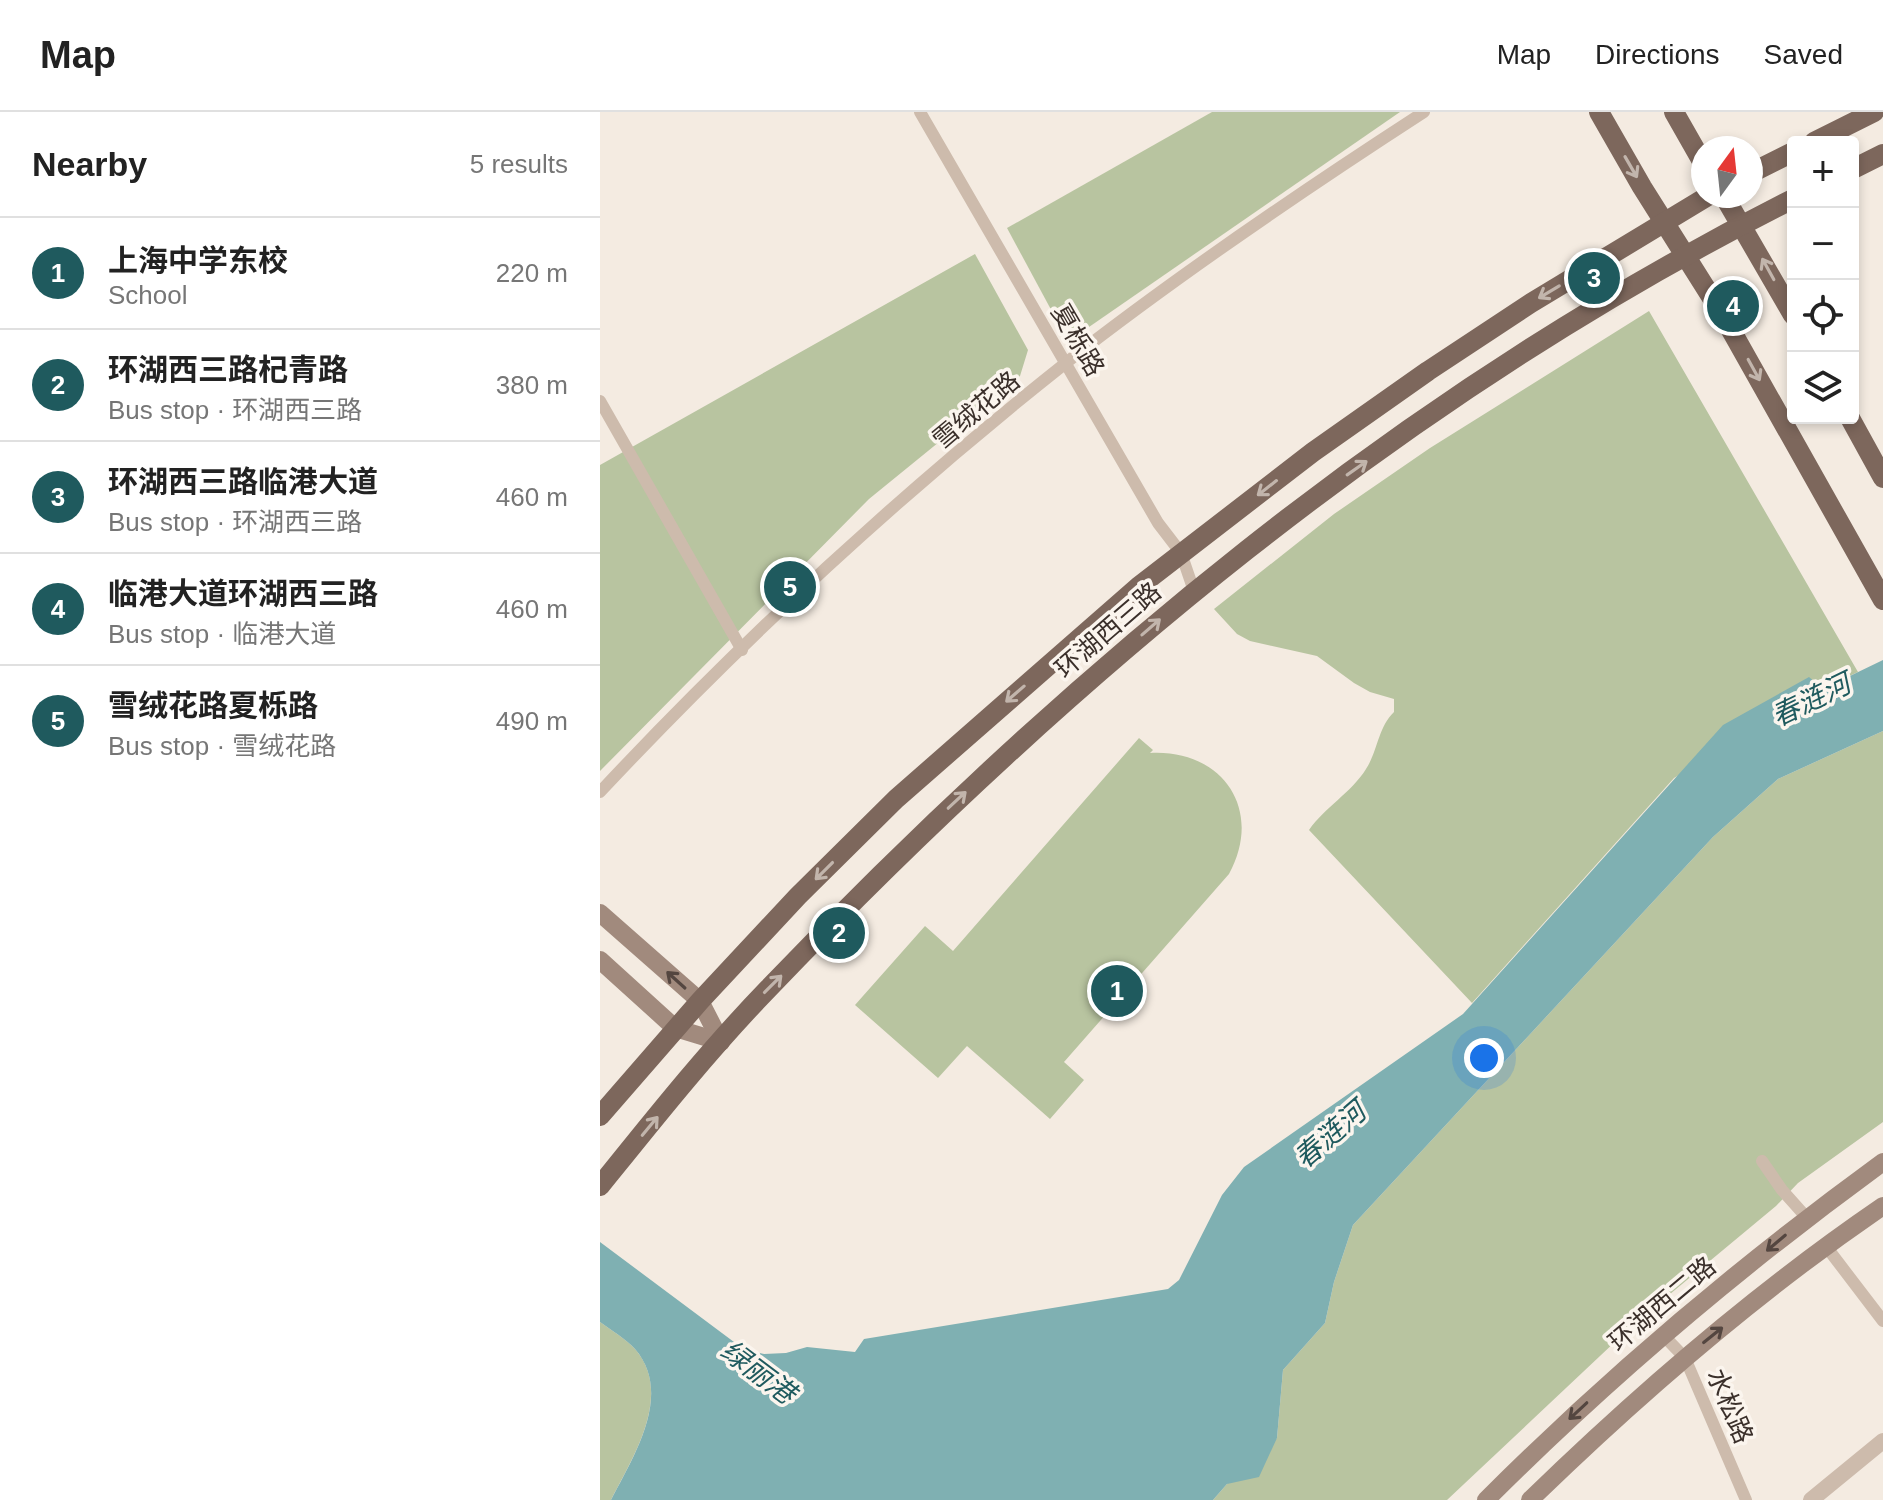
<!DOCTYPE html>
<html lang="en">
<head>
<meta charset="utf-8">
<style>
  body { margin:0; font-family:Arial,"Noto Sans SC",sans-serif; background:#f6f6f6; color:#222 }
  .controls { position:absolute; right:24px; top:24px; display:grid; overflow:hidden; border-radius:8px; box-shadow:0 4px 12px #0003 }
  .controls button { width:72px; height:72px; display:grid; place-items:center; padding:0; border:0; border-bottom:2px solid #e0e0e0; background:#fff; color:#222; font:40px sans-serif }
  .compass { position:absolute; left:1091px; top:24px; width:72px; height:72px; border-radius:50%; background:#fff; box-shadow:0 4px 12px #0003; rotate:15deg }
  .you { position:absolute; left:884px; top:946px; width:28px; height:28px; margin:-20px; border:6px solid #fff; border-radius:50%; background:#1a73e8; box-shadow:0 0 0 12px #1a73e833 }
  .badge { display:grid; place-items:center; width:52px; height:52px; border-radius:50%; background:#1f5a5e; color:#fff; font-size:26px; font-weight:700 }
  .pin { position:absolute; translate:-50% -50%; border:4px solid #fff; box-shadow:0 2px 8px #0006 }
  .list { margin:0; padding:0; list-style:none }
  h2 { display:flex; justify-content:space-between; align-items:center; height:104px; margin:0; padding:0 32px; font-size:34px }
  h2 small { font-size:26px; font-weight:400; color:#767676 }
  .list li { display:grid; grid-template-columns:52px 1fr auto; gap:24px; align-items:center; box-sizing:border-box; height:112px; padding:0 32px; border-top:2px solid #e0e0e0 }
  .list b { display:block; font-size:30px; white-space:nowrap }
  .list p { margin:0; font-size:26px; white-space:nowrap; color:#767676 }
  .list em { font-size:26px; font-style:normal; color:#767676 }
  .icon { flex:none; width:44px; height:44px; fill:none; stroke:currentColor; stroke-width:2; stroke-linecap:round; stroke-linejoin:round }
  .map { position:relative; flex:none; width:1283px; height:1388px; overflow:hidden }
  header { display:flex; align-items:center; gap:48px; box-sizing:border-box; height:112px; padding:0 40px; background:#fff; border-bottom:2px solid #e0e0e0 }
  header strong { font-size:38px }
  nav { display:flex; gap:44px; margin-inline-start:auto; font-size:28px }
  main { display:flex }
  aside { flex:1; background:#fff }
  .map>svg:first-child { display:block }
  .green { fill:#b8c4a0 }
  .water { fill:#7fb0b2 }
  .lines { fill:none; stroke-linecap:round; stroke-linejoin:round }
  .minor { stroke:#cdbbac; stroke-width:12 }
  .tertiary { stroke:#cdbbac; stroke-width:16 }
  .secondary { stroke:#a18a7d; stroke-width:18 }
  .primary { stroke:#7d675c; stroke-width:20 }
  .oneway { stroke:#c2b5ac }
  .oneway2 { stroke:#544640 }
  .labels { text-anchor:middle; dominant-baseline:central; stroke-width:7; stroke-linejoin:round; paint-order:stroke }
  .street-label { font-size:26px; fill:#3b302b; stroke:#fbf5ee }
  .water-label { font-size:28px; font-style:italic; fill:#1f5a5e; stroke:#fbf5ee }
</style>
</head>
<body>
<header>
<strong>Map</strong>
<nav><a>Map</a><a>Directions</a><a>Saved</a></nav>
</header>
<main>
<aside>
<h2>Nearby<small>5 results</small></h2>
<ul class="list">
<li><span class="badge">1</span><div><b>上海中学东校</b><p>School</p></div><em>220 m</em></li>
<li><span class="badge">2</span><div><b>环湖西三路杞青路</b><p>Bus stop · 环湖西三路</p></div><em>380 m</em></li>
<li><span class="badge">3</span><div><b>环湖西三路临港大道</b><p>Bus stop · 环湖西三路</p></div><em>460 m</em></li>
<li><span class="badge">4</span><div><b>临港大道环湖西三路</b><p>Bus stop · 临港大道</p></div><em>460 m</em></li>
<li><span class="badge">5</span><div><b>雪绒花路夏栎路</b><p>Bus stop · 雪绒花路</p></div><em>490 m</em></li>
</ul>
</aside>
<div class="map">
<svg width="1283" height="1388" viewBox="0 0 1283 1388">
  <rect width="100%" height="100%" fill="#f4ebe1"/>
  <!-- green -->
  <g class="green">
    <polygon points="612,0 800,0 489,215 471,222 455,205 407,116"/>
    <polygon points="375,142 428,238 420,264 269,387 0,659 0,353"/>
    <path d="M1049 199 1258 560 1222 577 1074 666 872 891 709 718C725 695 751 681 766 657 778 639 778 615 794 600V587L770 580 754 571 717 544 650 529 637 522 614 497 734 402 830 336Z"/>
    <polygon points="1283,619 1283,1010 1198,1071 1176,1094 1034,1212 847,1388 613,1388 627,1372 677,1326 683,1258 725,1211 734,1170 753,1113 1113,725 1178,667"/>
    <path d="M539 626 553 638 550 641C623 637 664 698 629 762L464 950 484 968 450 1007 367 934 338 966 255 893 325 814 353 839Z"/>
    <path d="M0 1210C11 1218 26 1227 35 1237 74 1282 33 1345 11 1388H0Z"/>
  </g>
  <!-- water -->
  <path class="water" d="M1283 548V619L1178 667 1113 725 753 1113 734 1170 725 1211 683 1258 677 1326 659 1365 627 1372 613 1388H11C33 1345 74 1282 35 1237 26 1227 11 1218 0 1210V1130L134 1230 151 1239 164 1242 186 1241 207 1235 255 1240 264 1227 568 1177 579 1168 622 1083 644 1055 863 902 1123 613 1209 565 1223 577Z"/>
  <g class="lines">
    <!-- minor -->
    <g class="minor">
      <polyline points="320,0 558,411 581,441 594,479"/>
      <polyline points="0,289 142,538"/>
      <path d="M0 680C144 526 302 381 467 250 581 161 702 79 824 0"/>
      <polyline points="1162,1049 1182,1078 1207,1106"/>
      <polyline points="1225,1133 1283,1209"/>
      <polyline points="1064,1224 1085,1246 1146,1388"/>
    </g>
    <!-- tertiary -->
    <polyline class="tertiary" points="1211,1388 1283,1329"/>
    <!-- secondary -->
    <g class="secondary">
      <polyline points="0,801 100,889 121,930"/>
      <polyline points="0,848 75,916 121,930"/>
      <path d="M886 1388C1009 1265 1143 1152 1283 1050"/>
      <path d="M930 1388C1040 1281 1157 1180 1283 1094"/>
    </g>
    <!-- primary -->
    <g class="primary">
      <polyline points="999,0 1042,75 1122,202 1283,488"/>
      <polyline points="1074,0 1103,51"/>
      <polyline points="1214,30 1274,0"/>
      <polyline points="1253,57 1283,42"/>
      <polyline points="1151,61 1193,40"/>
      <polyline points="1124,84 1193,203"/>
      <polyline points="1250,306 1283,366"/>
      <polyline points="0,1004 100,889 198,784 296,687 538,475 713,340 828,259 931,191 1108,84"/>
      <path d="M0 1074C54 1007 108 939 168 877 467 565 805 281 1193 87"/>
    </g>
  </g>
  <!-- one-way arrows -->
  <defs><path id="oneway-shaft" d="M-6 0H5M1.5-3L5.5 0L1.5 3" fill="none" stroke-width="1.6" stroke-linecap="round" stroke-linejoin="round" transform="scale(2)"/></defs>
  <g class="oneway">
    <use href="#oneway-shaft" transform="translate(1031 55) rotate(60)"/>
    <use href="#oneway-shaft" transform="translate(1168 157) rotate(-119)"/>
    <use href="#oneway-shaft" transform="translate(949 180) rotate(149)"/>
    <use href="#oneway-shaft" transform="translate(1154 258) rotate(61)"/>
    <use href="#oneway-shaft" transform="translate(757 356) rotate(-35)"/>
    <use href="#oneway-shaft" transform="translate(667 376) rotate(142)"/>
    <use href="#oneway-shaft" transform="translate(551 515) rotate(-41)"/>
    <use href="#oneway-shaft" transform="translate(415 582) rotate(139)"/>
    <use href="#oneway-shaft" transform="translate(357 688) rotate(-43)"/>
    <use href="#oneway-shaft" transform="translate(224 759) rotate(135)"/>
    <use href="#oneway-shaft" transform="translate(173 872) rotate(-45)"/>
    <use href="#oneway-shaft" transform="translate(50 1014) rotate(-50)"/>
  </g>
  <g class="oneway2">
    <use href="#oneway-shaft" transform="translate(76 868) rotate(-138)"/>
    <use href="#oneway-shaft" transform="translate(1176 1131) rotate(140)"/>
    <use href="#oneway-shaft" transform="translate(1113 1223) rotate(-39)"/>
    <use href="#oneway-shaft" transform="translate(978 1299) rotate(137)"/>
  </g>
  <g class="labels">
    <!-- street labels -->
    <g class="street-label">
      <text transform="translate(478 228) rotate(60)">夏栎路</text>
      <text transform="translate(376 298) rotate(-40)">雪绒花路</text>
      <text transform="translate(508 518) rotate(-41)">环湖西三路</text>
      <text transform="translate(1062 1192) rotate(-40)">环湖西二路</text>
      <text transform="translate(1130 1294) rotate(67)">水松路</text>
    </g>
    <!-- water labels -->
    <g class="water-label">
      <text transform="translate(1211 588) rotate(-26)">春涟河</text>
      <text transform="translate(730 1023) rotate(-41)">春涟河</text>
      <text transform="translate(158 1260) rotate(37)">绿丽港</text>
    </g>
  </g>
</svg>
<div class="controls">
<button>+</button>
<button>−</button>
<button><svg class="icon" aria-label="locate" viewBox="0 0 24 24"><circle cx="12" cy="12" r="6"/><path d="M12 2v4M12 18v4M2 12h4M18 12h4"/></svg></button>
<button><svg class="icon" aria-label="layers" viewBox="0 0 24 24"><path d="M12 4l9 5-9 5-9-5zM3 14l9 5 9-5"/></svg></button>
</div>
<svg class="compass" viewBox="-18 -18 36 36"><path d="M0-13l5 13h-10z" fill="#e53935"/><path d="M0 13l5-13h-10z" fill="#767676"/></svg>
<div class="you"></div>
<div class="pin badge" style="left:517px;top:879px">1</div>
<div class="pin badge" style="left:239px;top:821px">2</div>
<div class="pin badge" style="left:994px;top:166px">3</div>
<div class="pin badge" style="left:1133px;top:194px">4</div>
<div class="pin badge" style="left:190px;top:475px">5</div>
</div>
</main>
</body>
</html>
